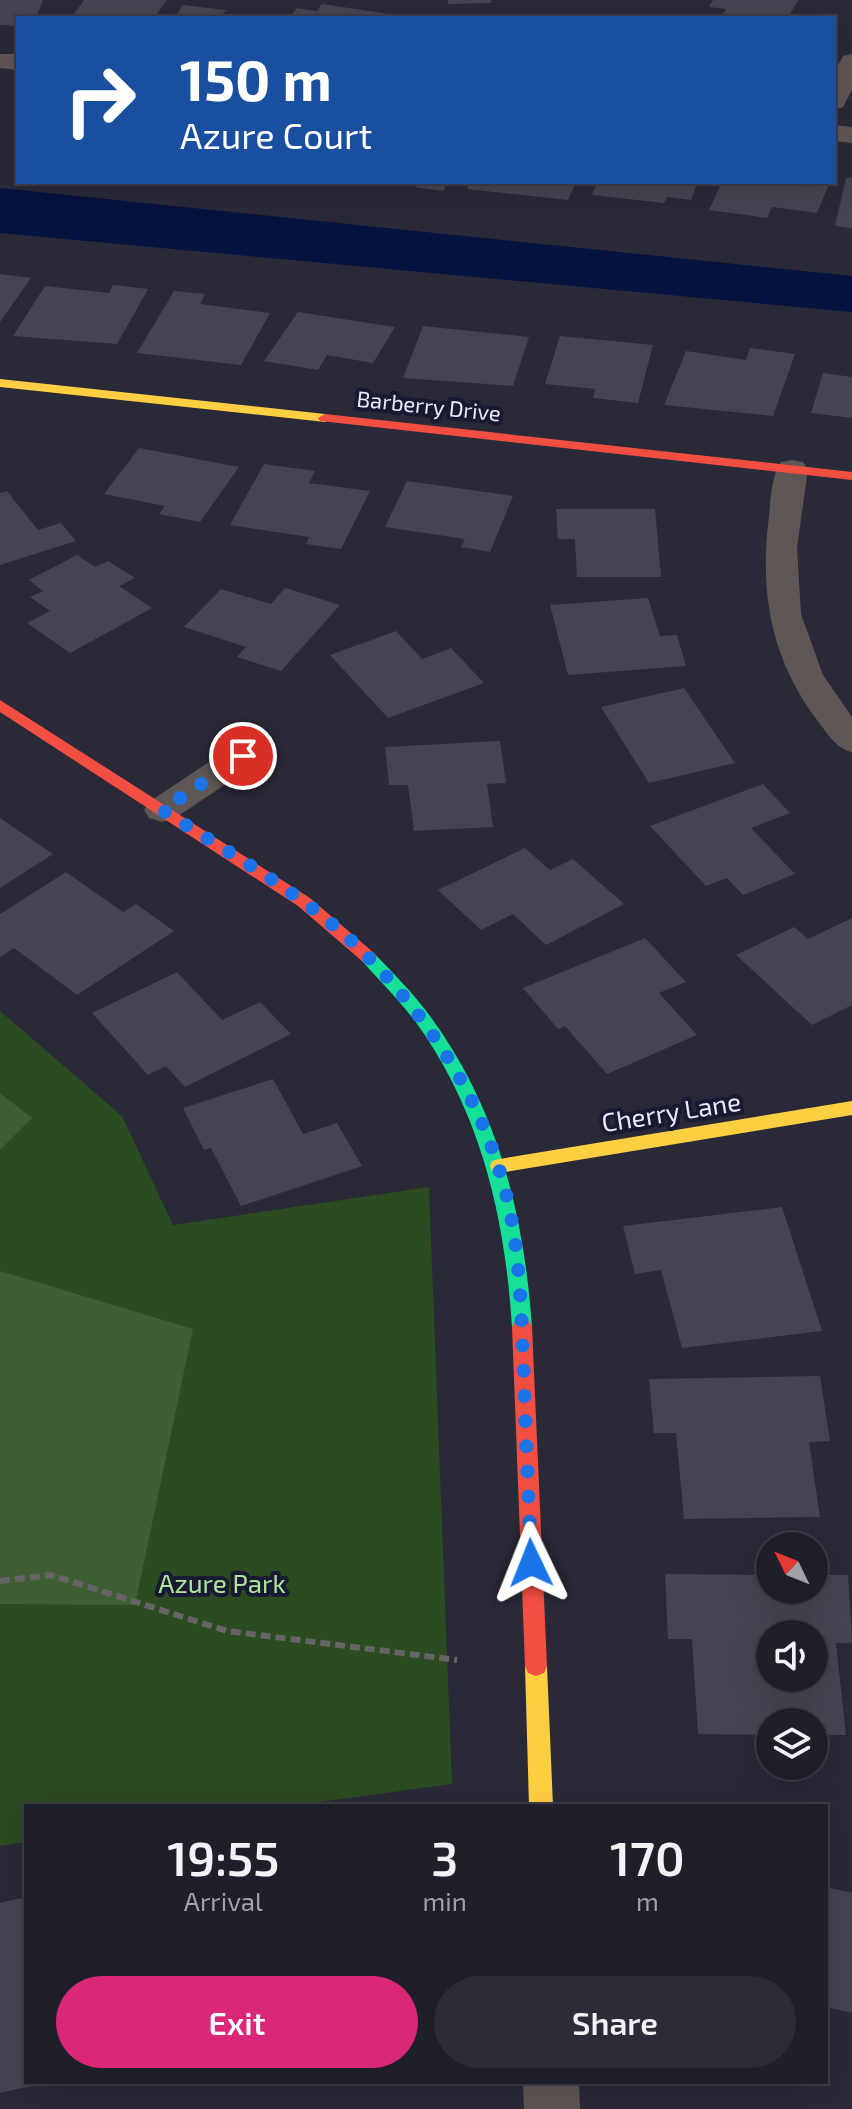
<!DOCTYPE html>
<html lang="en">
<head>
<meta charset="utf-8">
<style>
	body { margin:0; font-family:"Exo 2",sans-serif; background:#2c2c36; color:#f1f3f6; height:100vh; display:flex; flex-direction:column; font-size:30px; white-space:nowrap }
	* { box-sizing:border-box; margin:0 }
	p { font-size:26px; color:#a1a2a8 }
	.icon { flex:none; width:44px; height:44px; fill:none; stroke:currentColor; stroke-width:2; stroke-linecap:round; stroke-linejoin:round }
	.map { position:relative; flex:1; overflow:hidden }
	.details { position:absolute; left:24px; top:1804px; width:804px; height:280px; display:flex; flex-direction:column; background:#1f1f2a; border-radius:0px; box-shadow:0 8px 32px #0002,0 0 0 2px #3c3d47 }
	.details>* { flex:none }
	.top-card { position:absolute; left:16px; top:16px; width:820px; height:168px; border-radius:0px; box-shadow:0 8px 32px #0002,0 0 0 2px #3c3d47; background:#1a4fa0; color:#fff; overflow:hidden }
	.needle { width:52px; rotate:313deg }
	.fabs { position:absolute; left:756px; top:1532px; display:grid; gap:16px }
	.fabs a { display:grid; place-items:center; width:72px; height:72px; border-radius:50%; background:#1f1f2a; box-shadow:0 8px 32px #0002,0 0 0 2px #3c3d47; font-size:40px }
	.pin { position:absolute; display:grid; place-items:center; width:68px; height:68px; color:#fff; margin:-34px; border:4px solid #fff; border-radius:50%; box-shadow:0 2px 8px #0007 }
	.me { position:absolute; width:88px; margin:-44px; rotate:358deg; stroke-linejoin:round; filter:drop-shadow(0 0 6px #0008) }
	.turn { display:flex; align-items:center; gap:28px; height:168px; padding:0 32px; font-size:36px }
	.turn .icon { width:104px; height:104px; stroke-width:2.5 }
	.turn b { display:block; font-size:56px; line-height:68px }
	.eta { display:flex; justify-content:space-evenly; align-items:center; height:136px; text-align:center }
	.eta b { font-size:48px; font-weight:600; line-height:56px }
	.action { display:flex; gap:16px; margin-top:auto; padding:16px 32px }
	.action a { flex:1; height:92px; border-radius:48px; background:#db2777; color:#fff; font-size:32px; font-weight:600; line-height:92px; text-align:center }
	.action a+a { background:#2c2c36; color:#f1f3f6 }
	.map>svg:first-child { display:block }
</style>
</head>
<body>
<div class="map">
<svg width="852" height="2109" viewBox="0 0 852 2109">
	<rect width="100%" height="100%" fill="#292938"/>
	<path fill="#2b4b21" d="M0,1011L122,1116L173,1225L429,1187L452,1784L291,1806H26V1842L0,1846Z"/>
	<path fill="#3e5f34" d="M0,1093L32,1118L0,1150Z
		M0,1271L193,1329L135,1605L0,1604Z"/>
	<path fill="#07133f" d="M0,188L852,276V312L0,233Z"/>
	<path fill="#454551" fill-rule="evenodd" d="M0,0H43L36,18H18V26L0,25Z
		M84,0H167L154,18H71Z
		M448,0H491V3L448,4Z
		M713,0H798L788,18H720L726,9L709,7Z
		M322,4L389,14L386,18H289L297,8L317,11Z
		M183,5L226,10L222,15L235,18H174Z
		M846,178H852V228L835,226Z
		M418,182H448L443,191L415,187Z
		M470,182H576L568,200L467,189Z
		M597,182H698L691,200L667,197L664,203L592,195Z
		M722,182H830L817,213L772,207L767,218L709,210Z
		M0,274L31,278L0,322Z
		M113,285L148,289L117,344L13,336L45,286L109,293Z
		M174,291L205,294L200,304L270,313L241,365L137,353Z
		M298,312L395,327L373,363L327,355L318,370L264,361Z
		M423,326L529,337L513,386L403,378Z
		M560,336L653,345L638,403L593,398L595,389L545,384Z
		M750,348L795,354L773,416L664,405L686,351L746,360Z
		M823,373L852,377V418L811,413Z
		M139,448L239,467L200,522L159,514L165,506L104,494Z
		M264,464L315,471L309,483L370,491L341,549L306,544L309,537L230,525Z
		M407,481L513,496L490,552L461,547L465,539L385,527Z
		M7,491L38,530L61,523L76,541L0,565V493Z
		M556,509H655L661,577H577L575,539H558Z
		M77,555L95,567L108,561L135,578L119,586L152,608L70,653L27,623L50,611L30,597L43,591L29,580Z
		M285,588L340,605L281,671L237,657L246,647L184,627L221,589L271,604Z
		M648,598L660,636L677,635L686,666L568,675L550,605Z
		M396,631L422,659L451,648L484,683L388,718L330,655Z
		M684,688L735,763L649,783L601,707Z
		M500,741L506,783L487,784L493,827L414,831L408,785H389L385,747Z
		M763,784L790,813L751,828L795,874L743,895L727,878L706,886L650,826Z
		M0,818L53,854L0,888Z
		M525,848L550,870L573,859L624,904L546,945L513,914L481,930L438,890Z
		M66,872L123,912L136,904L174,931L77,995L14,948L0,957V914Z
		M852,918V1005L812,1025L736,955L794,927L808,939Z
		M645,938L686,982L659,993L697,1035L607,1074L565,1026L558,1029L523,988Z
		M177,972L222,1020L260,1002L291,1034L185,1087L166,1066L148,1075L92,1013Z
		M273,1079L303,1134L337,1123L362,1166L241,1206L211,1148L204,1150L183,1108Z
		M782,1207L822,1331L682,1348L661,1270L635,1274L623,1226Z
		M820,1376L830,1441L809,1442L820,1517L684,1519L676,1433H654L649,1379Z
		M665,1574L770,1575V1590H814V1575H848L852,1643H836L846,1735H814V1722H770V1735L698,1734L692,1639H668ZM770,1634H814V1678H770Z
		M826,1887L852,1893V2013L826,2007Z
		M26,1897V2082L45,2083L0,2093V1903Z"/>
	<g fill="none" stroke-linecap="round" stroke-linejoin="round">
		<path stroke="#676366" stroke-width="6" stroke-dasharray="10 5" stroke-linecap="butt" d="M0,1581L51,1575L227,1631L457,1660"/>
		<path fill="#5f5656" fill-rule="evenodd" d="M0,54H18V70L0,68Z
			M852,54V90L843,107L834,110V73L843,56Z
			M834,125L852,127V143L834,141Z
			M792,460L803,462L808,469L797,548L801,614L823,675L852,717V752C835,748 828,734 817,720C771,658 759,592 769,516C771,499 771,476 781,462Z
			M243,745L256,748L261,756L256,764L175,818L162,822L149,818L144,810L149,802L230,748Z
			M523,2082H579L580,2109H524Z"/>
		<path fill="#16e098" fill-rule="evenodd" d="M368,951L374,953C392,972 411,991 427,1012C497,1105 524,1213 532,1327L529,1333L522,1335L515,1333L512,1327C505,1217 481,1112 415,1021C399,1000 380,981 362,961L359,957Z"/>
		<path fill="#ffcf43" fill-rule="evenodd" d="M0,379L325,414L332,418L325,422L0,387Z
			M852,1101V1115L499,1173L492,1171L490,1166L492,1161L499,1159Z
			M536,1656L544,1659L547,1666L553,1806H529L525,1666L528,1659Z"/>
		<path fill="#f24e42" fill-rule="evenodd" d="M325,414L852,472V480L320,421L318,418Z
			M0,700L310,898L374,953L377,957L374,961H362L298,906L0,712Z
			M522,1319L529,1321L532,1327L547,1666L544,1673L536,1676L528,1673L525,1666L512,1327L515,1321Z"/>
	</g>
	<g fill="none" stroke-linecap="round" stroke-linejoin="round">
		<path stroke="#1a73e8" stroke-width="14" stroke-dasharray="0 25.2" d="M243,756L162,810C232,855 309,897 368,957C426,1016 473,1087 498,1166C521,1235 521,1310 524,1381C526,1442 529,1502 531,1563"/>
	</g>
	<g text-anchor="middle" dominant-baseline="central" stroke-width="8" stroke-linejoin="round" paint-order="stroke">
		<g font-size="22" fill="#e9eafc" stroke="#1a1933">
			<text transform="translate(429 405) rotate(6)">Barberry Drive</text>
		</g>
		<g font-size="26" fill="#e9eafc" stroke="#1a1933">
			<text transform="translate(671 1111) rotate(-9)">Cherry Lane</text>
		</g>
		<g font-size="26" fill="#ace697" stroke="#1a1933">
			<text x="222" y="1582">Azure Park</text>
		</g>
	</g>
</svg>
<div class="fabs">
<a><svg class="needle" viewBox="-14 -14 28 28"><path d="M0-13l5 13h-10z" fill="#e53935"/><path d="M0 13l5-13h-10z" fill="#a1a2a8"/></svg></a>
<a><svg class="icon" aria-label="sound" viewBox="0 0 24 24"><path d="M4 9h4l5-4v14l-5-4H4zM17 9q2 3 0 6"/></svg></a>
<a><svg class="icon" aria-label="layers" viewBox="0 0 24 24"><path d="M12 4l9 5-9 5-9-5zM3 14l9 5 9-5"/></svg></a>
</div>
<div class="pin" style="left:243px;top:756px;background:#d93025"><svg class="icon" aria-label="arrive" viewBox="0 0 24 24"><path d="M6 21V4h12l-3 4 3 4H6"/></svg></div>
<svg class="me" style="left:531px;top:1563px" viewBox="-20 -20 40 40"><path d="M0-17L14 15 0 8-14 15z" fill="#1a73e8" stroke="#fff" stroke-width="4"/></svg>
<div class="top-card">
<div class="turn"><svg class="icon" aria-label="right" viewBox="0 0 24 24"><path d="M7 20v-9h11M14 6l5 5-5 5"/></svg><div><b>150 m</b>Azure Court</div></div>
</div>
<section class="details">
<div class="eta">
<div><b>19:55</b><p>Arrival</p></div>
<div><b>3</b><p>min</p></div>
<div><b>170</b><p>m</p></div>
</div>
<div class="action"><a>Exit</a><a>Share</a></div>
</section>
</div>
</body>
</html>
